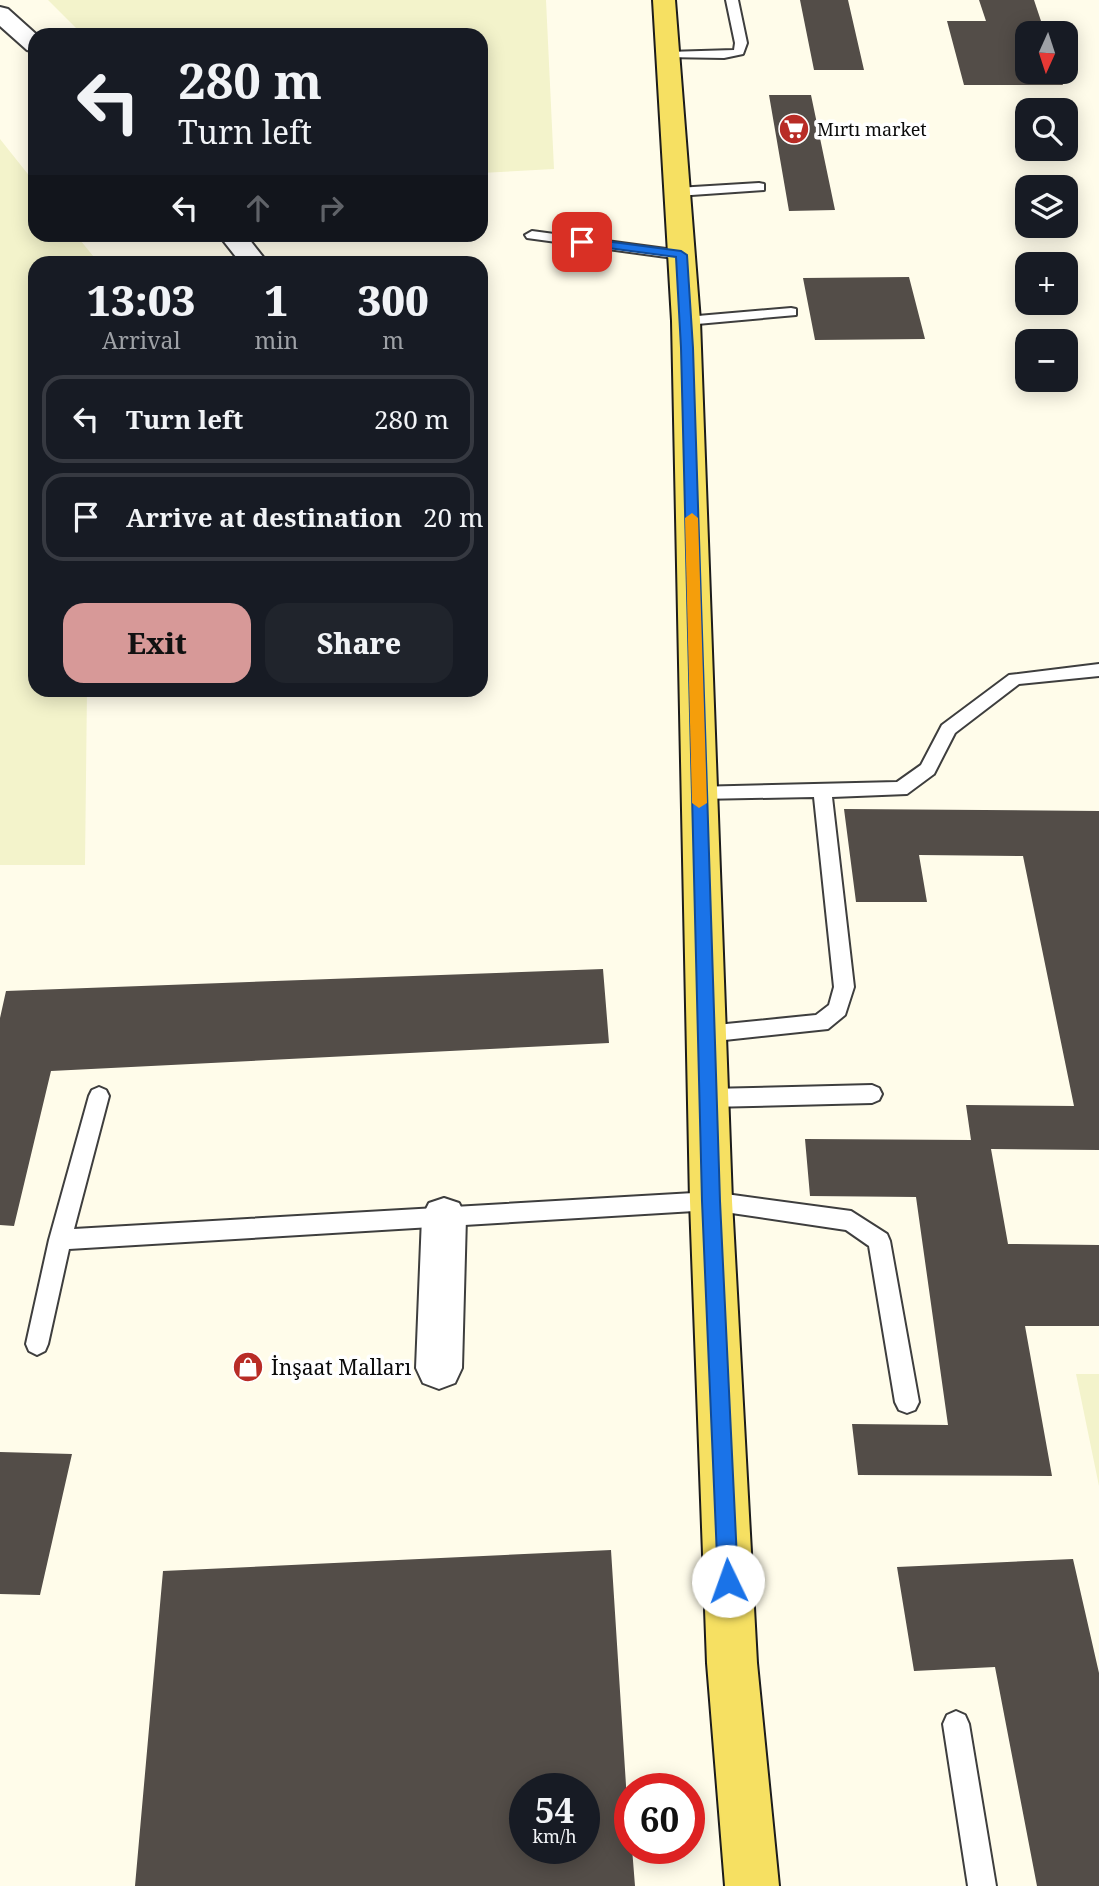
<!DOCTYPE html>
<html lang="en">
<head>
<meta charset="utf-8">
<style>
	body { margin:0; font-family:"Noto Serif",serif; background:#20242c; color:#f1f3f6; height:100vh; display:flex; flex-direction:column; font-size:26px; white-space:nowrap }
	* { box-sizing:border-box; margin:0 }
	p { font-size:23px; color:#9ea1a6 }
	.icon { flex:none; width:38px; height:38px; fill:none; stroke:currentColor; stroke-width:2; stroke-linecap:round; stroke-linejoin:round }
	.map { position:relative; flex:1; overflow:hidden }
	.drawer { position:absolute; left:28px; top:256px; width:460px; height:441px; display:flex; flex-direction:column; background:#171b24; border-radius:21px; box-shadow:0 4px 18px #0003 }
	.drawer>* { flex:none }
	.guide { position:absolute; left:28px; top:28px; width:460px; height:214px; border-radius:21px; box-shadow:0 4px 18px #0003; background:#171b24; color:#f1f3f6; overflow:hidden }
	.needle { width:46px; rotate:183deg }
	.fabs { position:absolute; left:1015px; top:21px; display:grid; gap:14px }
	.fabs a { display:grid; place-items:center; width:63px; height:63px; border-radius:14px; background:#171b24; box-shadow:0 4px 18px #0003; font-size:35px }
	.speed { position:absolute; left:509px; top:1773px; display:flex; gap:14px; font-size:35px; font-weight:700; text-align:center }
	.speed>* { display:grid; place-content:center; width:91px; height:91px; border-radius:50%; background:#171b24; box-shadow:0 4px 18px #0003; line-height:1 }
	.speed small { font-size:18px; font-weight:400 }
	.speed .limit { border:10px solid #d22; background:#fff; color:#111 }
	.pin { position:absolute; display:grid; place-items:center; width:60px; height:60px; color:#fff; margin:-30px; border-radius:14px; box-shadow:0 4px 10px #0006 }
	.me { position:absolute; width:77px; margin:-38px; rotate:357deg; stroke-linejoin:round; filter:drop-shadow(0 0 5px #0008) }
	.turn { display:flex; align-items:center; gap:24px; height:147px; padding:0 35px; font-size:32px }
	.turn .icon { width:91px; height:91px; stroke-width:2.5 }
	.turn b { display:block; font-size:49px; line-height:60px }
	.lanes { display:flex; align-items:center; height:66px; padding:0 35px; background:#0003; justify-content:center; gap:35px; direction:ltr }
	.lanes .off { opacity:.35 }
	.eta { display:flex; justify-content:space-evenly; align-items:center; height:119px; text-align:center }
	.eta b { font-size:42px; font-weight:800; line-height:49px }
	.action { display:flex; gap:14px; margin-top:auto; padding:14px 35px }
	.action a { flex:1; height:80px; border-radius:21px; background:#d79998; color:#111; font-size:28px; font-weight:800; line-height:80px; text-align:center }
	.action a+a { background:#20242c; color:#f1f3f6 }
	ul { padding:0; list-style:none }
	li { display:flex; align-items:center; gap:21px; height:88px; margin:0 14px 10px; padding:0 21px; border:4px solid #363941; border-radius:21px }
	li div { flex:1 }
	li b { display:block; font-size:26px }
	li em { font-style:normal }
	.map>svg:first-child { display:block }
</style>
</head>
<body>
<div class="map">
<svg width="1099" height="1886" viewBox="0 0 1099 1886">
	<rect width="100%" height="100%" fill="#fffcea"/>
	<path fill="#f3f3cb" d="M48,0H546L554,169L481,173V35H83Z
		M0,139L35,183V234L76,235L98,262H35V690H87L85,865H0Z
		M1076,1374H1099V1486Z"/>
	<path fill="#534d48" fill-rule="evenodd" d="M800,0H848L864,70H814Z
		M979,0H1034L1045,33H1027V72H1058L1063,85H964L947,21H986Z
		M769,95H811L835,210L789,211Z
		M909,277L925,339L815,340L803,278Z
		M844,809L1099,811V1150L991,1149L1008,1244L1099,1245V1326H1025L1052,1476L858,1475L852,1424L948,1425L916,1197L810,1196L805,1139L971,1140L966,1105L1074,1106L1023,856L919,855L927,902H856Z
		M603,969L609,1043L51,1071L14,1226L0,1225V1018L6,991Z
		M0,1452L72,1454L40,1595L0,1594Z
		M611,1550L630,1848H632L635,1886H135L163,1571ZM525,1788H584V1848H525Z
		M1073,1559L1099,1673V1886H1037L995,1667L914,1671L897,1567Z"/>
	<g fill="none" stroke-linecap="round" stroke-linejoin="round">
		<g stroke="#3e3e3e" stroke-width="4">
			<path id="service" d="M726,0H738L747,43L743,54L724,58L664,57V53L668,52L734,50L735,43Z
				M759,183L764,184V190L677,196L671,192L677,188Z
				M532,231L681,251L688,255L681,259L527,238L525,235Z
				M791,308L796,309V315L686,325L679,321L686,317Z
				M1099,664V676L1019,684L955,733L934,774L907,794L832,797L854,987L845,1015L828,1029L706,1042L699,1040L696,1034L699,1028L706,1026L816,1015L829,1005L834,987L814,797L699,799L693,797L690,792L693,787L897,782L921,765L942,725L1009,675Z
				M872,1085L879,1088L882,1094L879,1100L872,1103L708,1107L701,1104L698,1098L701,1092L708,1089Z
				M99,1087L106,1090L109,1096L74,1229L711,1192L851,1211L887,1234L890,1241L919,1402L915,1410L907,1413L899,1410L895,1402L869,1246L846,1230L711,1210L69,1249L48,1344L45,1351L37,1355L29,1351L26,1344L49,1240L89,1096L92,1090Z
				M956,1711L965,1715L969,1724L996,1886H968L943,1724L947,1715Z"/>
		</g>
		<g stroke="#3e3e3e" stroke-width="4">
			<path id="minor" d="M0,7L8,9L37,35H35V52L27,50L0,26Z
				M218,234H245L267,262H240Z
				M444,1198L459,1203L466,1217L462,1368L455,1383L439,1389L423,1383L416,1368L422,1217L429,1203Z"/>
		</g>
		<g stroke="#1c1c1c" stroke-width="4">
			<path id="primary" d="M653,0H675L700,321L732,1201L757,1663L779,1886H725L707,1663L690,1201L672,321Z"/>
		</g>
		<use href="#service" fill="#fff" fill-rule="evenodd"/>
		<use href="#minor" fill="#fff" fill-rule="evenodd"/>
		<use href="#primary" fill="#f6e062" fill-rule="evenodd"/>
	</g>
	<path fill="#1a73e8" stroke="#114b97" stroke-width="2" d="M582,238L681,251L687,255L693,348L720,1201L738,1581L735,1589L728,1592L721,1589L718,1581L702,1201L681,348L676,257L578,244L577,242Z"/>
	<path fill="#f59e0b" d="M692,513L698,518L707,803L699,808L692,803L685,518Z"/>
	<defs>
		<g id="supermarket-disc" transform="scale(1.575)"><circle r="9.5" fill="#b82c26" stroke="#fff"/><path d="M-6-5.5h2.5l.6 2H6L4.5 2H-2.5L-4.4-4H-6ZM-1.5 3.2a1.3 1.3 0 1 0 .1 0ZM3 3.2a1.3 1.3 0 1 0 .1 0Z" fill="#fff"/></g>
		<g id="shop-disc" transform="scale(1.575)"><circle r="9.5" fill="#b82c26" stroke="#fff"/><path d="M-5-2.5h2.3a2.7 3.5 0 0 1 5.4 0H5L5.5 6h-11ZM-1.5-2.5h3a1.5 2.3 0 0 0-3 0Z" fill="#fff"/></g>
	</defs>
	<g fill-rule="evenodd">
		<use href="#supermarket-disc" x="794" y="129"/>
		<use href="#shop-disc" x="248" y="1367"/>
	</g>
	<g text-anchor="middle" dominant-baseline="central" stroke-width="7" stroke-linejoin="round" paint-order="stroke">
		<g font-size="18" fill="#0b0b0b" stroke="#fff" text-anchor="start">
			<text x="817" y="129">Mırtı market</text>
		</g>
		<g font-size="21" fill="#0b0b0b" stroke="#fff" text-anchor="start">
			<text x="271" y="1367">İnşaat Malları</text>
		</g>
	</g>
</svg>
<div class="fabs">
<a><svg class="needle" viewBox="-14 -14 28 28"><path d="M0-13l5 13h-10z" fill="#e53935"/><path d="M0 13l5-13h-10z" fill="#9ea1a6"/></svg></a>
<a><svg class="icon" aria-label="search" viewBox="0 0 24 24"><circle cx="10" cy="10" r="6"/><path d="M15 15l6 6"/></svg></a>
<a><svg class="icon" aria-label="layers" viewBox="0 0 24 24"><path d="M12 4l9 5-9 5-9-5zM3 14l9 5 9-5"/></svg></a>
<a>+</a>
<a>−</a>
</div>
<div class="speed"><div>54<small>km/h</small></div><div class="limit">60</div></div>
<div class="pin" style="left:582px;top:242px;background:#d93025"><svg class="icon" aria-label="arrive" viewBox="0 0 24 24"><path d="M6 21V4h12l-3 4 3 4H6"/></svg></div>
<svg class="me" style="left:728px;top:1581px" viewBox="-20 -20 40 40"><circle r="19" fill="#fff"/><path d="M0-13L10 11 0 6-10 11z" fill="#1a73e8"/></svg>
<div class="guide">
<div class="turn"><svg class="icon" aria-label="left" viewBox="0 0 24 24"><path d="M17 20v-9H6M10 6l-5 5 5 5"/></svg><div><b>280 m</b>Turn left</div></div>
<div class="lanes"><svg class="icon" aria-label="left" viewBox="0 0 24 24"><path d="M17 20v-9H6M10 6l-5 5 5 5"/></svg><svg class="icon off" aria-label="ahead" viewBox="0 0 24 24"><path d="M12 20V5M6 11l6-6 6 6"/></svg><svg class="icon off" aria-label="right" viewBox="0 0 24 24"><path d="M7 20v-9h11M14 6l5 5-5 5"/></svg></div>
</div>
<section class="drawer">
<div class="eta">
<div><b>13:03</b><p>Arrival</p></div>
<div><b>1</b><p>min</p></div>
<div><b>300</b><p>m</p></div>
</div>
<ul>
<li><svg class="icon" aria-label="left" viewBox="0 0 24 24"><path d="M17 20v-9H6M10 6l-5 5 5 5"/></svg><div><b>Turn left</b></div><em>280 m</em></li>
<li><svg class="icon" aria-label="arrive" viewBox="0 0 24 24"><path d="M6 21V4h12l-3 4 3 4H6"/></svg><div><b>Arrive at destination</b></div><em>20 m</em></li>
</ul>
<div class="action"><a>Exit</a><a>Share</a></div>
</section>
</div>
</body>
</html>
